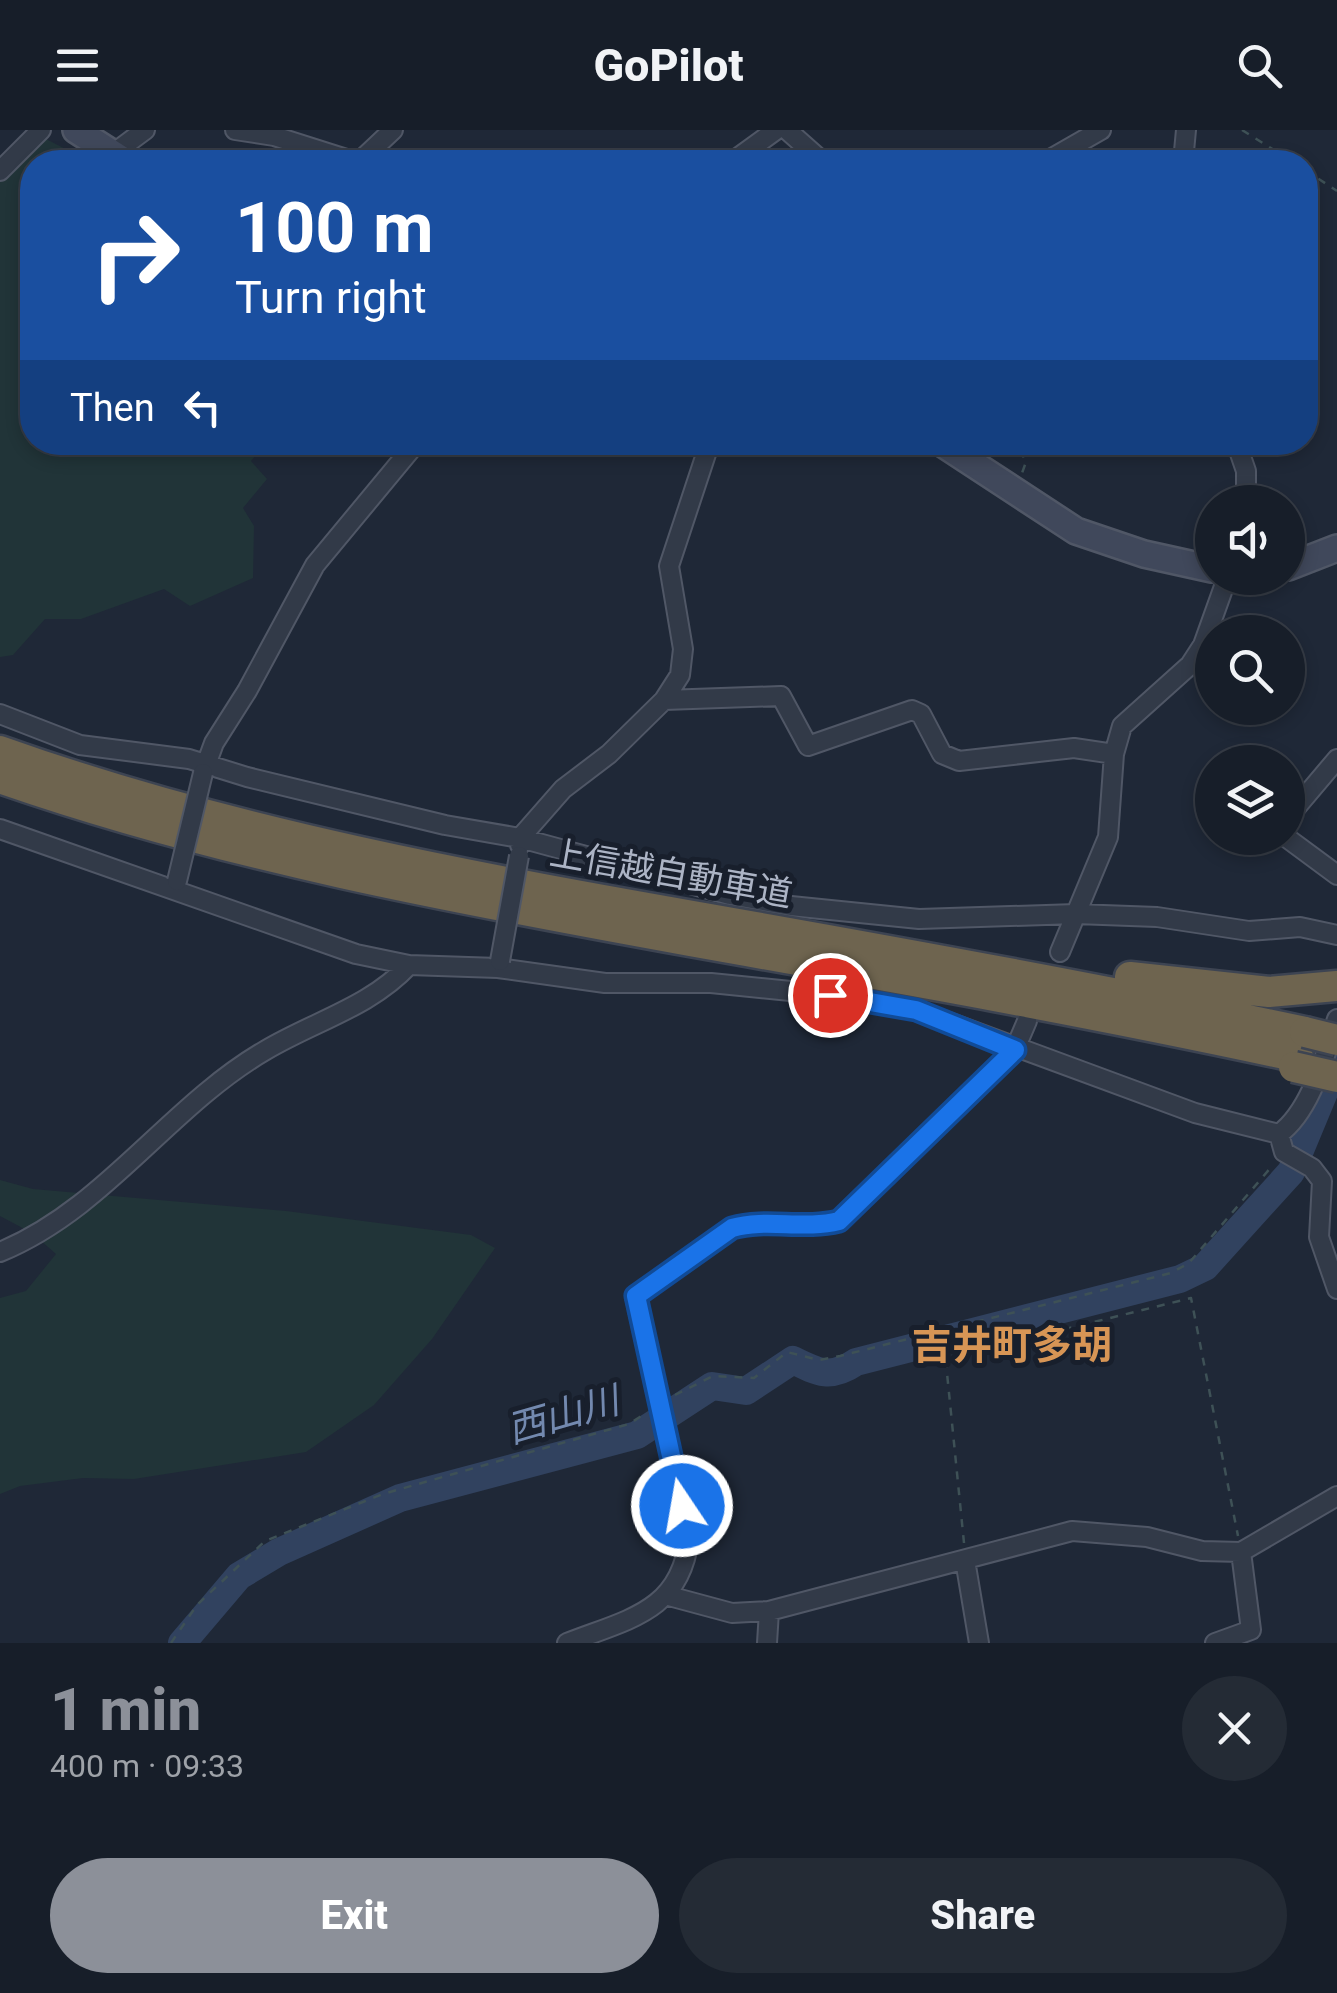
<!DOCTYPE html>
<html lang="en">
<head>
<meta charset="utf-8">
<style>
	body { margin:0; font-family:Roboto,"Noto Sans JP",sans-serif; background:#242b35; color:#f1f3f6; height:100vh; display:flex; flex-direction:column; font-size:38px; white-space:nowrap }
	* { box-sizing:border-box; margin:0 }
	p { font-size:32px; color:#9ea2a8 }
	.icon { flex:none; width:55px; height:55px; fill:none; stroke:currentColor; stroke-width:2; stroke-linecap:round; stroke-linejoin:round }
	.map { position:relative; height:1513px; overflow:hidden }
	.drawer { display:flex; flex-direction:column; background:#171e29; flex:1 }
	.drawer>* { flex:none }
	.guide { position:absolute; left:20px; top:20px; width:1298px; height:305px; border-radius:40px; box-shadow:0 5px 15px #0003,0 0 0 2px #363c46; background:#1a4fa0; color:#fff; overflow:hidden }
	.tools { position:absolute; left:1195px; top:355px; display:grid; gap:20px }
	.tools a { display:grid; place-items:center; width:110px; height:110px; border-radius:50%; background:#171e29; box-shadow:0 5px 15px #0003,0 0 0 2px #363c46; font-size:50px }
	.pin { position:absolute; display:grid; place-items:center; width:85px; height:85px; color:#fff; margin:-42px; border:5px solid #fff; border-radius:50%; box-shadow:0 2px 10px #0007 }
	.me { position:absolute; width:110px; margin:-55px; rotate:348deg; stroke-linejoin:round; filter:drop-shadow(0 0 8px #0008) }
	.turn { display:flex; align-items:center; gap:35px; height:210px; padding:0 50px; font-size:45px }
	.turn .icon { width:130px; height:130px; stroke-width:2.5 }
	.turn b { display:block; font-size:70px; line-height:85px }
	.then { display:flex; align-items:center; height:95px; padding:0 50px; background:#0003; gap:20px; font-size:38px }
	.round { display:grid; place-items:center; flex:none; width:105px; height:105px; border-radius:52px; background:#242b35 }
	.summary { display:flex; align-items:center; justify-content:space-between; height:170px; padding:0 50px }
	h1 { font-size:60px; font-weight:800; line-height:75px; color:#8c9099 }
	.cta { display:flex; gap:20px; margin-top:auto; padding:20px 50px }
	.cta a { flex:1; height:115px; border-radius:60px; background:#8c9099; color:#fff; font-size:40px; font-weight:800; line-height:115px; text-align:center }
	.cta a+a { background:#242b35; color:#f1f3f6 }
	header { display:flex; justify-content:space-between; align-items:center; height:130px; padding:0 50px; background:#171e29; font-size:45px; font-weight:800 }
	.map>svg:first-child { display:block }
</style>
</head>
<body>
<header><svg class="icon" aria-label="menu" viewBox="0 0 24 24"><path d="M4 6h16M4 12h16M4 18h16"/></svg>GoPilot<svg class="icon" aria-label="search" viewBox="0 0 24 24"><circle cx="10" cy="10" r="6"/><path d="M15 15l6 6"/></svg></header>
<div class="map">
<svg width="1337" height="1513" viewBox="0 0 1337 1513">
	<rect width="100%" height="100%" fill="#1f2837"/>
	<path fill="#213438" d="M42,7L91,32H32V312L266,313L251,331L267,349L243,378L254,396L253,448L190,476L164,459L81,489H45L13,525L0,527V48Z
		M0,1050L33,1059L286,1081L471,1105L495,1118L432,1209L374,1275L306,1322L134,1349L83,1348L20,1356L0,1364V1168L26,1161L56,1124L32,1103L0,1086Z"/>
	<g fill="none" stroke-linecap="round" stroke-linejoin="round">
		<path stroke="#31425f" stroke-width="28" d="M182,1513L239,1446L279,1422L400,1368L637,1305L712,1256L746,1261L793,1230C819,1243 831,1249 856,1232L1180,1149L1205,1137L1291,1042L1337,931"/>
		<g stroke="#505766" stroke-width="22">
			<path id="street" d="M235,0L274,6L356,32
				M787,0L823,32
				M114,23L145,0
				M359,32L393,0
				M732,32L776,0
				M1045,32L1101,0
				M1183,32L1186,0
				M0,41L41,0
				M1236,312L1246,341V372
				M664,570L781,566L808,616L912,580L921,584L942,624L959,631L1074,618L1114,624
				M0,584L80,615L189,629L247,647L445,695L520,708L730,765L791,776L919,789L1076,784L1157,787L1249,801L1300,797L1337,805
				M203,643L214,613L247,561L315,435L417,312
				M1288,687L1337,629
				M0,699L356,824L409,835L498,838L605,853H711L869,869L916,880L1195,983L1279,1004L1284,1022L1312,1038L1322,1051L1319,1107L1337,1159
				M1287,708L1337,745
				M520,715V708L563,659L609,624L664,570L680,545L683,519L669,436L710,312
				M1060,822L1108,707L1114,624L1122,596L1190,535L1203,515L1227,448
				M1279,1004C1311,981 1325,925 1337,889
				M0,1122C105,1079 169,976 266,920C315,891 370,877 409,835
				M965,1430L979,1513
				M669,1466L732,1483L769,1481L1072,1401L1147,1407L1202,1421L1241,1422L1337,1366
				M567,1513C628,1489 680,1482 689,1409L635,1166L732,1098C767,1088 803,1101 839,1091L1015,919L1027,891
				M767,1513L769,1481
				M1215,1513L1251,1500L1241,1422"/>
		</g>
		<g stroke="#505766" stroke-width="30">
			<path id="secondary" d="M76,0L126,32
				M940,312L1076,401L1144,424L1212,439
				M1288,437L1337,418"/>
		</g>
		<g stroke="#3d4452" stroke-width="35">
			<path id="highway" d="M0,621C235,705 482,749 727,792C920,826 1113,861 1305,902
				M0,648C224,726 458,769 690,811C893,847 1096,883 1298,927
				M1130,847L1269,862L1337,856"/>
		</g>
		<path stroke="#3e5156" stroke-width="2.5" stroke-dasharray="8 8" stroke-linecap="butt" d="M1242,0L1293,32
			M1305,40L1337,61
			M986,316L1023,326L1026,332L1022,343
			M675,1265L713,1246L754,1248L787,1222L819,1230L840,1226L1171,1143L1189,1133L1273,1035
			M964,1413L946,1233L956,1226L1191,1168L1238,1406
			M171,1513L197,1475L265,1411L383,1364L629,1294L643,1285"/>
		<use href="#street" stroke="#323a48" stroke-width="18"/>
		<use href="#secondary" stroke="#40485b" stroke-width="25"/>
		<use href="#highway" stroke="#6e644f" stroke-width="30"/>
		<g stroke="#505766" stroke-width="22" stroke-linecap="butt">
			<path id="street-bridge" d="M177,751L203,643
				M500,831L519,726"/>
		</g>
		<g stroke="#3d4452" stroke-width="35" stroke-linecap="butt">
			<path id="highway-bridge" d="M1305,902L1337,910
				M1294,937L1337,947"/>
		</g>
		<use href="#street-bridge" stroke="#323a48" stroke-width="18"/>
		<use href="#highway-bridge" stroke="#6e644f" stroke-width="30"/>
	</g>
	<g fill="none" stroke-linecap="round" stroke-linejoin="round">
		<g stroke="#114b97" stroke-width="25">
			<path id="route" d="M682,1376L636,1166L732,1098C767,1088 803,1100 839,1091L1015,920L916,880L830,865"/>
		</g>
		<use href="#route" stroke="#1a73e8" stroke-width="18"/>
	</g>
	<g text-anchor="middle" dominant-baseline="central" stroke-width="10" stroke-linejoin="round" paint-order="stroke">
		<g font-size="35" fill="#acb4c5" stroke="#181f2c">
			<text transform="translate(671 744) rotate(10)">上信越自動車道</text>
		</g>
		<g font-size="38" font-style="italic" fill="#7389af" stroke="#181f2c">
			<text transform="translate(563 1285) rotate(-16)">西山川</text>
		</g>
		<g font-size="40" font-weight="bold" fill="#d79555" stroke="#181f2c">
			<text x="1012" y="1215">吉井町多胡</text>
		</g>
	</g>
</svg>
<div class="tools">
<a><svg class="icon" aria-label="sound" viewBox="0 0 24 24"><path d="M4 9h4l5-4v14l-5-4H4zM17 9q2 3 0 6"/></svg></a>
<a><svg class="icon" aria-label="search" viewBox="0 0 24 24"><circle cx="10" cy="10" r="6"/><path d="M15 15l6 6"/></svg></a>
<a><svg class="icon" aria-label="layers" viewBox="0 0 24 24"><path d="M12 4l9 5-9 5-9-5zM3 14l9 5 9-5"/></svg></a>
</div>
<div class="pin" style="left:830px;top:865px;background:#d93025"><svg class="icon" aria-label="arrive" viewBox="0 0 24 24"><path d="M6 21V4h12l-3 4 3 4H6"/></svg></div>
<svg class="me" style="left:682px;top:1376px" viewBox="-20 -20 40 40"><circle r="17" fill="#1a73e8" stroke="#fff" stroke-width="3"/><path d="M0-11L8 9 0 5-8 9z" fill="#fff"/></svg>
<div class="guide">
<div class="turn"><svg class="icon" aria-label="right" viewBox="0 0 24 24"><path d="M7 20v-9h11M14 6l5 5-5 5"/></svg><div><b>100 m</b>Turn right</div></div>
<div class="then">Then<svg class="icon" aria-label="left" viewBox="0 0 24 24"><path d="M17 20v-9H6M10 6l-5 5 5 5"/></svg></div>
</div>
</div>
<section class="drawer">
<div class="summary"><div><h1>1 min</h1><p>400 m · 09:33</p></div><a class="round"><svg class="icon" aria-label="close" viewBox="0 0 24 24"><path d="M6 6l12 12M18 6L6 18"/></svg></a></div>
<div class="cta"><a>Exit</a><a>Share</a></div>
</section>
</body>
</html>
